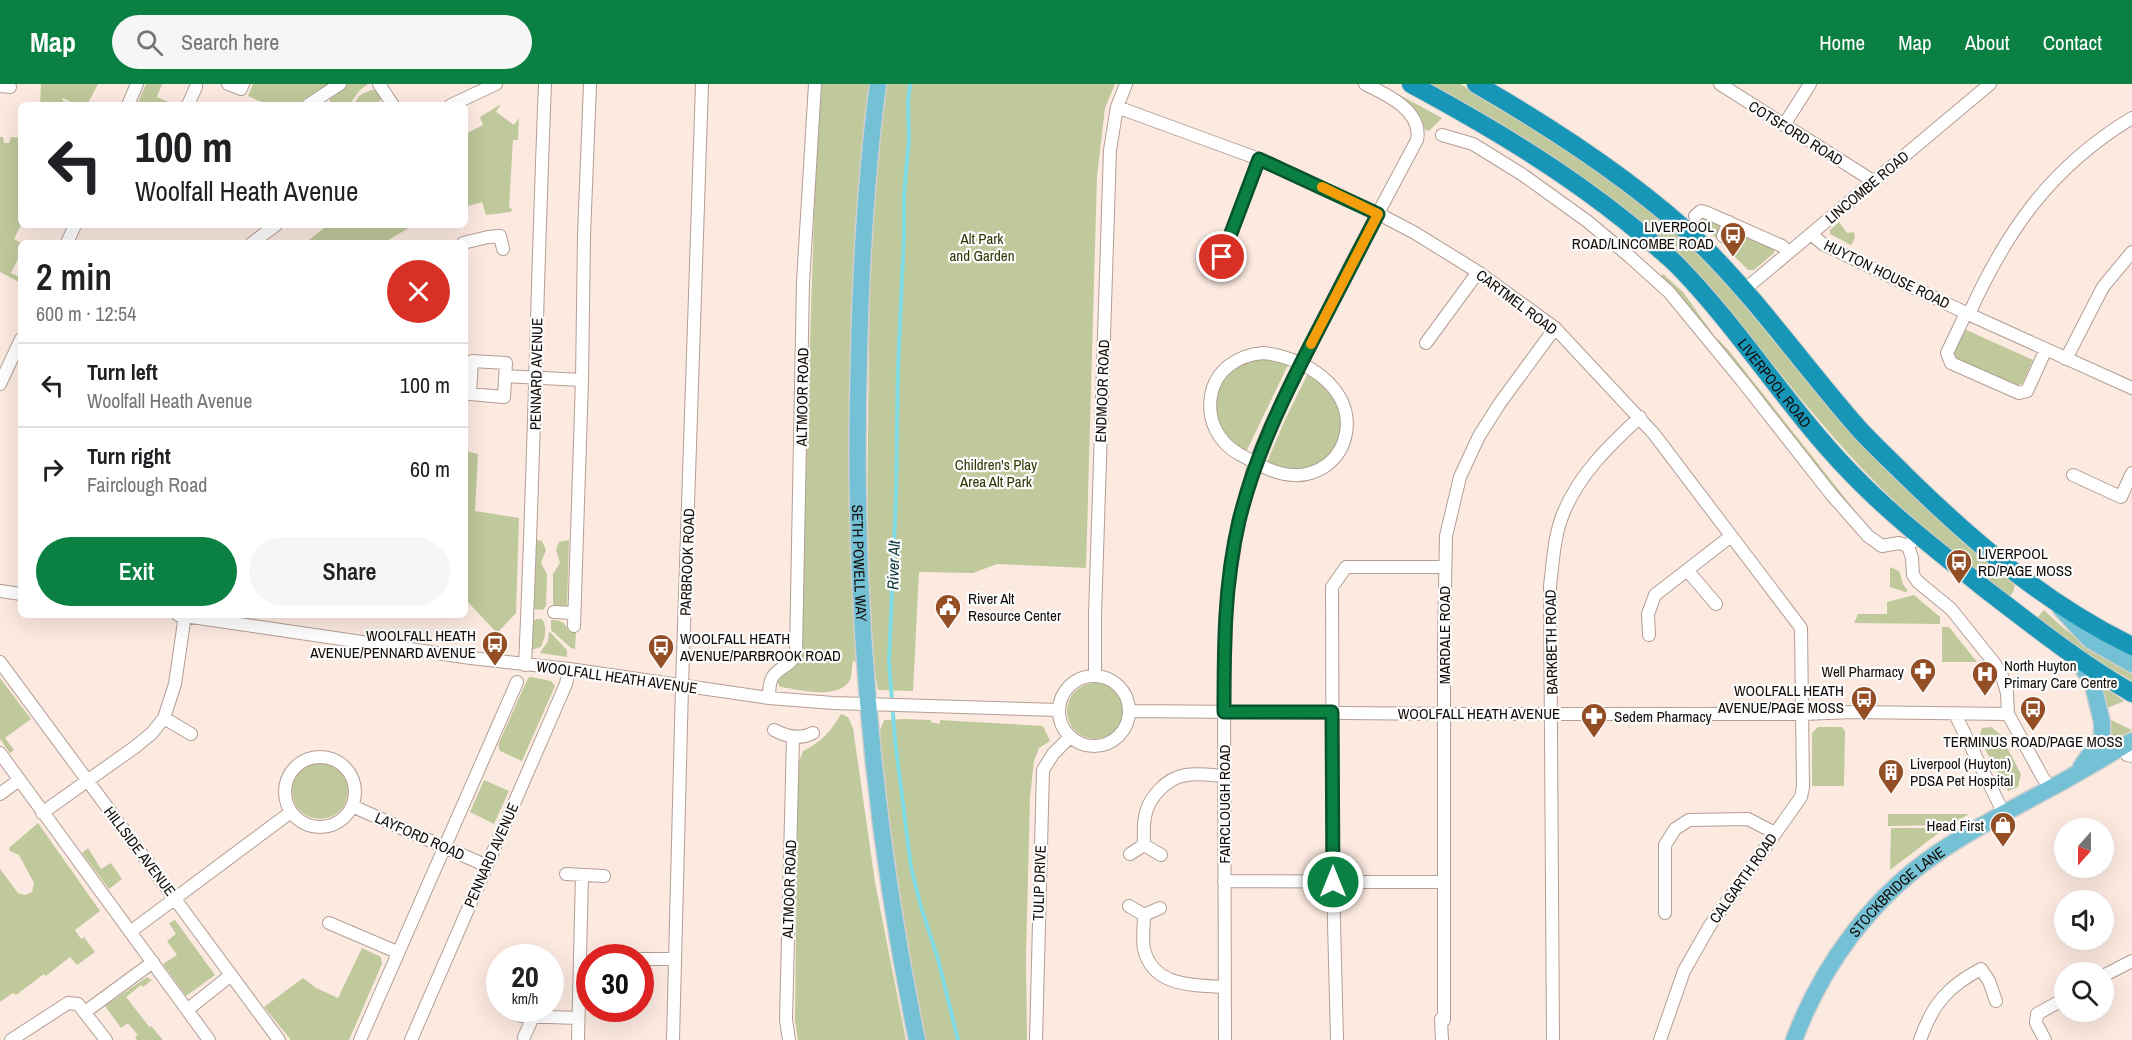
<!DOCTYPE html>
<html lang="en">
<head>
<meta charset="utf-8">
<style>
	body { margin:0; font-family:"Archivo Narrow",sans-serif; background:#f6f6f6; color:#202124; height:100vh; display:flex; flex-direction:column; font-size:22px; white-space:nowrap }
	* { box-sizing:border-box; margin:0 }
	p { font-size:20px; color:#757577 }
	.icon { flex:none; width:33px; height:33px; fill:none; stroke:currentColor; stroke-width:2; stroke-linecap:round; stroke-linejoin:round }
	.map { position:relative; flex:1; overflow:hidden }
	.side { position:absolute; left:18px; top:156px; width:450px; height:378px; display:flex; flex-direction:column; background:#fff; border-radius:9px; box-shadow:0 6px 24px #0002 }
	.side>* { flex:none }
	.banner { position:absolute; left:18px; top:18px; width:450px; height:126px; border-radius:9px; box-shadow:0 6px 24px #0002; background:#fff; color:#202124; overflow:hidden }
	.needle { width:39px; rotate:201deg }
	.tools { position:absolute; left:2054px; top:734px; display:grid; gap:12px }
	.tools a { display:grid; place-items:center; width:60px; height:60px; border-radius:50%; background:#fff; box-shadow:0 6px 24px #0002; font-size:30px }
	.speed { position:absolute; left:486px; top:860px; display:flex; gap:12px; font-size:30px; font-weight:700; text-align:center }
	.speed>* { display:grid; place-content:center; width:78px; height:78px; border-radius:50%; background:#fff; box-shadow:0 6px 24px #0002; line-height:1 }
	.speed small { font-size:15px; font-weight:400 }
	.speed .limit { border:9px solid #d22; background:#fff; color:#111 }
	.pin { position:absolute; display:grid; place-items:center; width:51px; height:51px; color:#fff; margin:-26px; border:3px solid #fff; border-radius:50%; box-shadow:0 2px 6px #0007 }
	.me { position:absolute; width:66px; margin:-33px; rotate:0deg; stroke-linejoin:round; filter:drop-shadow(0 0 4px #0008) }
	.turn { display:flex; align-items:center; gap:21px; height:126px; padding:0 18px; font-size:27px }
	.turn .icon { width:78px; height:78px; stroke-width:2.5 }
	.turn b { display:block; font-size:42px; line-height:51px }
	.round { display:grid; place-items:center; flex:none; width:63px; height:63px; border-radius:32px; background:#f6f6f6 }
	.summary { display:flex; align-items:center; justify-content:space-between; height:102px; padding:0 18px }
	h1 { font-size:36px; font-weight:600; line-height:45px }
	.primary-button { display:flex; gap:12px; margin-top:auto; padding:12px 18px }
	.primary-button a { flex:1; height:69px; border-radius:36px; background:#0b8043; color:#fff; font-size:24px; font-weight:600; line-height:69px; text-align:center }
	.primary-button a+a { background:#f6f6f6; color:#202124 }
	ul { padding:0; list-style:none }
	li { display:flex; align-items:center; gap:18px; height:84px; padding:0 18px; border-top:2px solid #e0e0e0 }
	li div { flex:1 }
	li b { display:block; font-size:22px }
	li em { font-style:normal }
	header { display:flex; align-items:center; gap:36px; box-sizing:border-box; height:84px; padding:0 30px; background:#0b8043; color:#fff }
	header strong { font-size:28px }
	nav { display:flex; gap:33px; margin-inline-start:auto; font-size:21px }
	.search { width:420px; height:54px; background:#f6f6f6; display:flex; align-items:center; gap:15px; box-sizing:border-box; padding:0 21px; border-radius:33px; color:#757577; font-size:22px }
	.map>svg:first-child { display:block }
</style>
</head>
<body>
<header>
<strong>Map</strong>
<div class="search"><svg class="icon" aria-label="search" viewBox="0 0 24 24"><circle cx="10" cy="10" r="6"/><path d="M15 15l6 6"/></svg>Search here</div>
<nav><a>Home</a><a>Map</a><a>About</a><a>Contact</a></nav>
</header>
<div class="map">
<svg width="2132" height="956" viewBox="0 0 2132 956">
	<rect width="100%" height="100%" fill="#fceae1"/>
	<path fill="#bfc99b" d="M41,0H98L87,21H77L63,14L62,16L72,21H40Z
		M146,0H162L157,13L171,19L170,21H137Z
		M253,0H328L299,19L288,18C275,26 260,17 248,12Z
		M348,0H368L360,6L349,21H332L330,19V12Z
		M818,0H878L865,120L864,580L853,577C852,582 852,592 850,596C838,617 798,605 780,603L777,597L798,579L801,555Z
		M886,0H1115L1105,24L1097,92L1086,484L997,480L973,489L919,488L913,607L878,606L866,536L870,168L873,92Z
		M1423,0H1460L1496,20L1602,89L1669,142L1707,176L1813,304L1869,368L1939,436L2015,500L2013,508L2009,514C1956,472 1902,428 1856,378C1799,316 1750,249 1694,187Z
		M371,6H378L383,15L378,18L380,21H353L360,11Z
		M1396,9L1442,34L1429,47L1425,46L1424,42L1395,11Z
		M501,20L496,28L514,41L519,34L518,56H513L509,124L512,125L511,128L486,131L482,118L465,123V50L483,41L480,33Z
		M0,53H3L4,59H9L11,53L21,54V141L14,155L21,159V169L11,189L21,194V199L0,188Z
		M1703,132L1720,139L1730,148L1737,146L1774,164V169L1754,186H1748L1697,135Z
		M1839,138L1847,149L1854,148L1855,154L1851,161L1830,150V146Z
		M328,141H414L383,159H305Z
		M1663,190L1683,208L1715,253L1713,255L1660,194Z
		M1964,245L2033,276L2022,300L2016,302L1956,276L1953,268Z
		M1718,255L1730,268L1875,452L1861,439L1715,257Z
		M1262,275L1273,276L1288,281L1246,368C1199,344 1208,281 1262,275Z
		M1307,291C1314,293 1321,299 1326,304C1340,319 1347,342 1338,361C1330,379 1303,389 1285,385C1279,384 1273,380 1267,378L1285,336Z
		M465,367L478,370L475,427L519,434L516,529L497,549L465,515Z
		M533,455L542,457L546,466L541,479L547,490L546,522L543,526L533,525Z
		M569,456L567,523L555,527L553,522V490L560,479L556,466L559,458Z
		M1890,483L1899,487L1903,500L1908,507L1905,508L1890,503Z
		M1914,511L1940,533V540L1854,539L1858,530H1887V518Z
		M2044,526C2070,552 2100,572 2132,589V597L2091,573L2037,534Z
		M536,535H542C548,544 545,554 541,563L531,566L532,539Z
		M551,536C560,536 566,538 568,547H576L575,565L571,564L551,546Z
		M1942,543H1949L1977,578H1942Z
		M549,547L567,566V573L540,569L548,557Z
		M531,593L551,597L555,602L522,677L500,667L498,661L528,594Z
		M0,594L31,635L5,654L14,666L10,669L0,655Z
		M1067 627a28 28 0 1 1 56 0a28 28 0 1 1-56 0Z
		M2103,602L2124,617L2105,625L2099,603Z
		M841,630L848,633L853,644L875,798L906,956H798L795,937L798,680L803,667C822,658 831,647 841,630Z
		M2107,634L2132,646L2105,661Z
		M906,635L931,636V638L940,640V636L1043,642L1050,657L1039,664L1034,677L1030,713L1026,873L1027,956H922L912,910L877,654L884,636Z
		M1818,643H1842L1845,647L1844,702H1812V649Z
		M1991,643L2000,650L2021,690L2018,703L2008,707L1979,654L1982,644Z
		M292 707a28 28 0 1 1 56 0a28 28 0 1 1-56 0Z
		M484,696L509,707L494,740L470,728Z
		M1888,730H1969L1950,741L1888,742Z
		M38,739L100,827L75,846L81,855L84,853L95,868L77,881L70,873L46,892L44,890L16,911L13,909L0,918V785L18,809L25,811L32,808L34,799L19,771L10,767L9,764Z
		M1891,744H1945L1890,786Z
		M88,764L101,785L111,779L122,795L109,805L82,769Z
		M175,836L215,891L186,912L163,880L177,871L167,857L176,850L169,839Z
		M362,864L381,873L382,880L349,956H291L264,923L303,894L316,904L338,914Z
		M147,893L152,896L143,903L141,901L126,913L147,940L149,943L151,942L163,956H137L135,953L138,951L128,939L121,944L105,922Z"/>
	<g fill="none" stroke-linecap="round" stroke-linejoin="round">
		<path stroke="#82dce4" stroke-width="4" d="M910,0L908,18L909,55L904,111V152L898,284L896,412L889,578L895,656L911,783L921,823L938,875L958,956"/>
		<g stroke="#b39e93" stroke-width="14">
			<path id="minor" d="M228,0L241,5L243,0
				M379,0L393,21
				M1720,0L1873,97
				M0,2L10,3
				M128,21L137,0
				M188,21L196,3
				M308,21L340,0
				M451,21L496,0
				M1117,23L1259,75L1379,130L1415,149L1478,188L1555,244L1654,350L1801,544L1803,703L1801,713L1709,843L1684,887L1660,956
				M1784,41L1810,0
				M1442,51L1473,60L1523,91L1587,137L1629,172L1669,208L1743,298L1831,410L1868,452L1882,462L1899,459L1908,462L1918,452
				M1695,132L1701,127L1705,128L1782,162L1788,168
				M1811,150L1823,160L1966,229L2132,304
				M1723,152L1729,138
				M67,159L75,141
				M252,159L276,141
				M463,159L488,153L500,152L503,165
				M1222,173L1259,75
				M1744,206L1990,0
				M1966,229L1947,269L1951,279L2019,309L2027,307L2046,265
				M1969,230C2007,146 2051,83 2132,34
				M1426,259L1478,188
				M1263,269C1302,272 1354,303 1346,349C1344,361 1338,372 1328,380C1319,387 1306,392 1294,391C1275,391 1256,379 1239,370C1218,358 1207,336 1211,312C1215,286 1238,271 1263,269Z
				M2066,275L2103,203L2132,168
				M472,277L506,279L504,313L470,310Z
				M505,292L582,296
				M0,300L21,255
				M2073,391L2121,413L2132,389
				M1908,462L1912,474L1913,491L1918,498L1951,525L1995,580L2002,592L2007,609L2008,630L2043,694L2051,704
				M1687,486L1716,520
				M0,507L21,510
				M554,528L574,529
				M178,531L471,574L569,585L769,614L833,619L1059,626
				M574,542L582,296L584,152L590,0
				M1649,551L1648,530L1655,511L1731,452
				M0,578L279,956
				M525,581C534,387 537,194 545,0
				M1095,592V531L1110,66L1117,23L1126,0
				M1059 627a35 35 0 1 1 70 0a35 35 0 1 1-70 0Z
				M769,614C769,608 769,600 772,594C778,583 792,582 796,568L803,198L815,0
				M1129,627L1444,630H1803L1853,628L2008,630
				M1955,630L2003,728
				M164,634L191,650
				M774,646C787,653 800,656 813,649
				M0,669L209,956
				M2127,671L2132,672
				M285 708a35 35 0 1 1 70 0a35 35 0 1 1-70 0Z
				M0,710L19,696
				M352,722L487,782
				M42,729L135,663L152,649L164,634L175,600L185,531
				M1144,761C1144,752 1143,742 1145,733C1148,714 1166,694 1186,691C1198,689 1212,691 1224,692
				M1130,770L1144,761L1161,771
				M566,790L604,792
				M1224,797L1444,798
				M1129,822L1144,831L1160,824
				M1665,829V761L1675,745L1689,736L1748,735L1775,749
				M1144,831C1144,842 1142,855 1144,865C1153,903 1193,901 1224,903
				M329,839L397,868
				M130,848L291,728
				M640,875H675
				M2103,892L2132,877
				M187,926L231,891
				M85,928L153,878
				M521,932L578,934
				M524,953L533,933
				M11,956L68,919L78,920L106,956
				M360,956L517,598
				M411,956L566,600L569,585
				M578,956L582,791
				M673,956L682,602L702,0
				M789,956L786,936L793,653
				M1036,956L1043,686L1053,670L1070,653
				M1225,956L1224,597L1227,514L1238,439L1255,379L1270,343L1351,180L1417,56C1423,27 1386,10 1365,0
				M1337,956L1333,798L1332,503L1346,483H1445
				M1442,956L1441,935L1444,936V557L1446,452L1460,393L1479,352L1500,319L1555,244
				M1553,956L1550,502C1553,478 1554,452 1563,430C1579,390 1609,362 1640,333
				M1920,956C1932,921 1948,902 1981,885L1989,897L1996,917
				M2045,956L2036,939L2037,930L2064,915"/>
		</g>
		<g stroke="#d0cece" stroke-width="19">
			<g id="major">
				<path id="s1" d="M878,0C866,90 861,179 859,270C852,500 870,730 917,956"/>
				<path d="M2061,525L2090,556L2132,580"/>
				<path d="M2076,575L2092,597L2102,638V653L2081,683"/>
				<path id="s2" d="M1794,956C1822,881 1872,813 1939,768C1974,744 2012,725 2049,705C2077,690 2105,673 2132,657"/>
			</g>
		</g>
		<g stroke="#d0cece" stroke-width="20">
			<g id="highway">
				<path id="s3" d="M1411,0C1487,41 1561,85 1628,139C1645,153 1663,167 1679,183C1741,247 1788,324 1850,388C1891,431 1938,467 1984,504C2032,541 2080,579 2132,609"/>
				<path d="M1476,0C1554,45 1640,101 1704,163C1761,220 1807,286 1860,346C1874,361 1890,376 1905,391C1973,458 2046,520 2132,562"/>
			</g>
		</g>
		<use href="#minor" stroke="#fff" stroke-width="12"/>
		<use href="#major" stroke="#74c0d4" stroke-width="16"/>
		<use href="#highway" stroke="#1796b8" stroke-width="18"/>
	</g>
	<g fill="none" stroke-linecap="round" stroke-linejoin="round">
		<g stroke="#07532c" stroke-width="15">
			<path id="route" d="M1222,173L1259,75L1378,130C1357,171 1336,211 1315,252C1284,312 1255,371 1239,437C1224,500 1224,565 1224,628H1332L1333,798"/>
		</g>
		<use href="#route" stroke="#0b8043" stroke-width="10"/>
		<path stroke="#f59e0b" stroke-width="10" d="M1311,260L1378,130L1322,103"/>
	</g>
	<defs>
		<g id="bus-pin" transform="scale(1.35)"><path d="M0 17L-7.5 6A9.5 9.5 0 1 1 7.5 6Z" fill="#944e25" stroke="#fbfcfb"/><path d="M-5-6H5V4H4V6H2V4H-2V6H-4V4H-5ZM-3.5-4V0h7V-4ZM-3.5 1.2v1.5H-2V1.2ZM2 1.2v1.5H3.5V1.2Z" fill="#fff"/></g>
		<g id="civic-pin" transform="scale(1.35)"><path d="M0 17L-7.5 6A9.5 9.5 0 1 1 7.5 6Z" fill="#944e25" stroke="#fbfcfb"/><path d="M-.6-6.5H3V-4.5H.6V-3L4-1V1h2V6H-6V1h2V-1L-.6-3ZM-1.2 2.5V6h2.4V2.5Z" fill="#fff"/></g>
		<g id="pharmacy-pin" transform="scale(1.35)"><path d="M0 17L-7.5 6A9.5 9.5 0 1 1 7.5 6Z" fill="#944e25" stroke="#fbfcfb"/><path d="M-2-6h4v4h4v4h-4v4h-4v-4h-4v-4h4Z" fill="#fff"/></g>
		<g id="hospital-pin" transform="scale(1.35)"><path d="M0 17L-7.5 6A9.5 9.5 0 1 1 7.5 6Z" fill="#944e25" stroke="#fbfcfb"/><path d="M-5-5h3v3.5h4V-5h3V5h-3V1.5h-4V5h-3Z" fill="#fff"/></g>
		<g id="building-pin" transform="scale(1.35)"><path d="M0 17L-7.5 6A9.5 9.5 0 1 1 7.5 6Z" fill="#944e25" stroke="#fbfcfb"/><path d="M-4-6H4V6H1V3H-1V6H-4ZM-2.5-4.3h1.7v1.8h-1.7ZM.8-4.3h1.7v1.8H.8ZM-2.5-1h1.7V.8h-1.7ZM.8-1h1.7V.8H.8Z" fill="#fff"/></g>
		<g id="shop-pin" transform="scale(1.35)"><path d="M0 17L-7.5 6A9.5 9.5 0 1 1 7.5 6Z" fill="#944e25" stroke="#fbfcfb"/><path d="M-5-2.5h2.3a2.7 3.5 0 0 1 5.4 0H5L5.5 6h-11ZM-1.5-2.5h3a1.5 2.3 0 0 0-3 0Z" fill="#fff"/></g>
	</defs>
	<g fill-rule="evenodd">
		<use href="#bus-pin" x="1733" y="151"/>
		<use href="#bus-pin" x="1959" y="478"/>
		<use href="#civic-pin" x="948" y="523"/>
		<use href="#bus-pin" x="495" y="560"/>
		<use href="#bus-pin" x="661" y="563"/>
		<use href="#pharmacy-pin" x="1923" y="587"/>
		<use href="#hospital-pin" x="1985" y="590"/>
		<use href="#bus-pin" x="1864" y="615"/>
		<use href="#bus-pin" x="2033" y="625"/>
		<use href="#pharmacy-pin" x="1594" y="632"/>
		<use href="#building-pin" x="1891" y="688"/>
		<use href="#shop-pin" x="2003" y="741"/>
	</g>
	<g text-anchor="middle" dominant-baseline="central" stroke-width="4.5" stroke-linejoin="round" paint-order="stroke">
		<g font-size="15" fill="#130c08" stroke="#fbfcfb">
			<text transform="translate(1796 49) rotate(32)">COTSFORD ROAD</text>
			<text transform="translate(1867 103) rotate(-40)">LINCOMBE ROAD</text>
			<text transform="translate(1887 190) rotate(26)">HUYTON HOUSE ROAD</text>
			<text transform="translate(1517 218) rotate(37)">CARTMEL ROAD</text>
			<text transform="translate(536 290) rotate(-89)">PENNARD AVENUE</text>
			<text stroke="none"><textPath href="#s3" startOffset="476">LIVERPOOL ROAD</textPath></text>
			<text transform="translate(1102 307) rotate(-88)">ENDMOOR ROAD</text>
			<text transform="translate(802 313) rotate(-89)">ALTMOOR ROAD</text>
			<text transform="translate(687 478) rotate(-88)">PARBROOK ROAD</text>
			<text stroke="none"><textPath href="#s1" startOffset="480">SETH POWELL WAY</textPath></text>
			<text transform="translate(1444 551) rotate(-90)">MARDALE ROAD</text>
			<text transform="translate(1551 558) rotate(-91)">BARKBETH ROAD</text>
			<text transform="translate(617 593) rotate(8)">WOOLFALL HEATH AVENUE</text>
			<text x="1479" y="629">WOOLFALL HEATH AVENUE</text>
			<text transform="translate(1224 720) rotate(-90)">FAIRCLOUGH ROAD</text>
			<text transform="translate(420 752) rotate(24)">LAYFORD ROAD</text>
			<text transform="translate(140 767) rotate(53)">HILLSIDE AVENUE</text>
			<text transform="translate(491 771) rotate(-66)">PENNARD AVENUE</text>
			<text transform="translate(1743 794) rotate(-55)">CALGARTH ROAD</text>
			<text transform="translate(1039 799) rotate(-88)">TULIP DRIVE</text>
			<text transform="translate(789 805) rotate(-88)">ALTMOOR ROAD</text>
			<text stroke="none"><textPath href="#s2" startOffset="183">STOCKBRIDGE LANE</textPath></text>
		</g>
		<g font-size="15" fill="#130c08" stroke="#fbfcfb" text-anchor="start">
			<text x="1714" y="142" text-anchor="end">LIVERPOOL<tspan x="1714" dy="17">ROAD/LINCOMBE ROAD</tspan></text>
			<text x="1978" y="469">LIVERPOOL<tspan x="1978" dy="17">RD/PAGE MOSS</tspan></text>
			<text x="968" y="514">River Alt<tspan x="968" dy="17">Resource Center</tspan></text>
			<text x="476" y="551" text-anchor="end">WOOLFALL HEATH<tspan x="476" dy="17">AVENUE/PENNARD AVENUE</tspan></text>
			<text x="680" y="554">WOOLFALL HEATH<tspan x="680" dy="17">AVENUE/PARBROOK ROAD</tspan></text>
			<text x="2004" y="581">North Huyton<tspan x="2004" dy="17">Primary Care Centre</tspan></text>
			<text x="1904" y="587" text-anchor="end">Well Pharmacy</text>
			<text x="1844" y="606" text-anchor="end">WOOLFALL HEATH<tspan x="1844" dy="17">AVENUE/PAGE MOSS</tspan></text>
			<text x="1614" y="632">Sedem Pharmacy</text>
			<text x="2033" y="657" text-anchor="middle">TERMINUS ROAD/PAGE MOSS</text>
			<text x="1910" y="679">Liverpool (Huyton)<tspan x="1910" dy="17">PDSA Pet Hospital</tspan></text>
			<text x="1984" y="741" text-anchor="end">Head First</text>
		</g>
		<g font-size="15" fill="#2e3603" stroke="#fbfcfb">
			<text x="982" y="154">Alt Park<tspan x="982" dy="17">and Garden</tspan></text>
			<text x="996" y="380">Children's Play<tspan x="996" dy="17">Area Alt Park</tspan></text>
		</g>
		<g font-size="16" font-style="italic" fill="#0d393d" stroke="#fbfcfb">
			<text transform="translate(893 481) rotate(-88)">River Alt</text>
		</g>
	</g>
</svg>
<div class="tools">
<a><svg class="needle" viewBox="-14 -14 28 28"><path d="M0-13l5 13h-10z" fill="#e53935"/><path d="M0 13l5-13h-10z" fill="#757577"/></svg></a>
<a><svg class="icon" aria-label="sound" viewBox="0 0 24 24"><path d="M4 9h4l5-4v14l-5-4H4zM17 9q2 3 0 6"/></svg></a>
<a><svg class="icon" aria-label="search" viewBox="0 0 24 24"><circle cx="10" cy="10" r="6"/><path d="M15 15l6 6"/></svg></a>
</div>
<div class="speed"><div>20<small>km/h</small></div><div class="limit">30</div></div>
<div class="pin" style="left:1222px;top:173px;background:#d93025"><svg class="icon" aria-label="arrive" viewBox="0 0 24 24"><path d="M6 21V4h12l-3 4 3 4H6"/></svg></div>
<svg class="me" style="left:1333px;top:798px" viewBox="-20 -20 40 40"><circle r="17" fill="#0b8043" stroke="#fff" stroke-width="3"/><path d="M0-11L8 9 0 5-8 9z" fill="#fff"/></svg>
<div class="banner">
<div class="turn"><svg class="icon" aria-label="left" viewBox="0 0 24 24"><path d="M17 20v-9H6M10 6l-5 5 5 5"/></svg><div><b>100 m</b>Woolfall Heath Avenue</div></div>
</div>
<section class="side">
<div class="summary"><div><h1>2 min</h1><p>600 m · 12:54</p></div><a class="round" style="background:#d93025;color:#fff"><svg class="icon" aria-label="close" viewBox="0 0 24 24"><path d="M6 6l12 12M18 6L6 18"/></svg></a></div>
<ul>
<li><svg class="icon" aria-label="left" viewBox="0 0 24 24"><path d="M17 20v-9H6M10 6l-5 5 5 5"/></svg><div><b>Turn left</b><p>Woolfall Heath Avenue</p></div><em>100 m</em></li>
<li><svg class="icon" aria-label="right" viewBox="0 0 24 24"><path d="M7 20v-9h11M14 6l5 5-5 5"/></svg><div><b>Turn right</b><p>Fairclough Road</p></div><em>60 m</em></li>
</ul>
<div class="primary-button"><a>Exit</a><a>Share</a></div>
</section>
</div>
</body>
</html>
